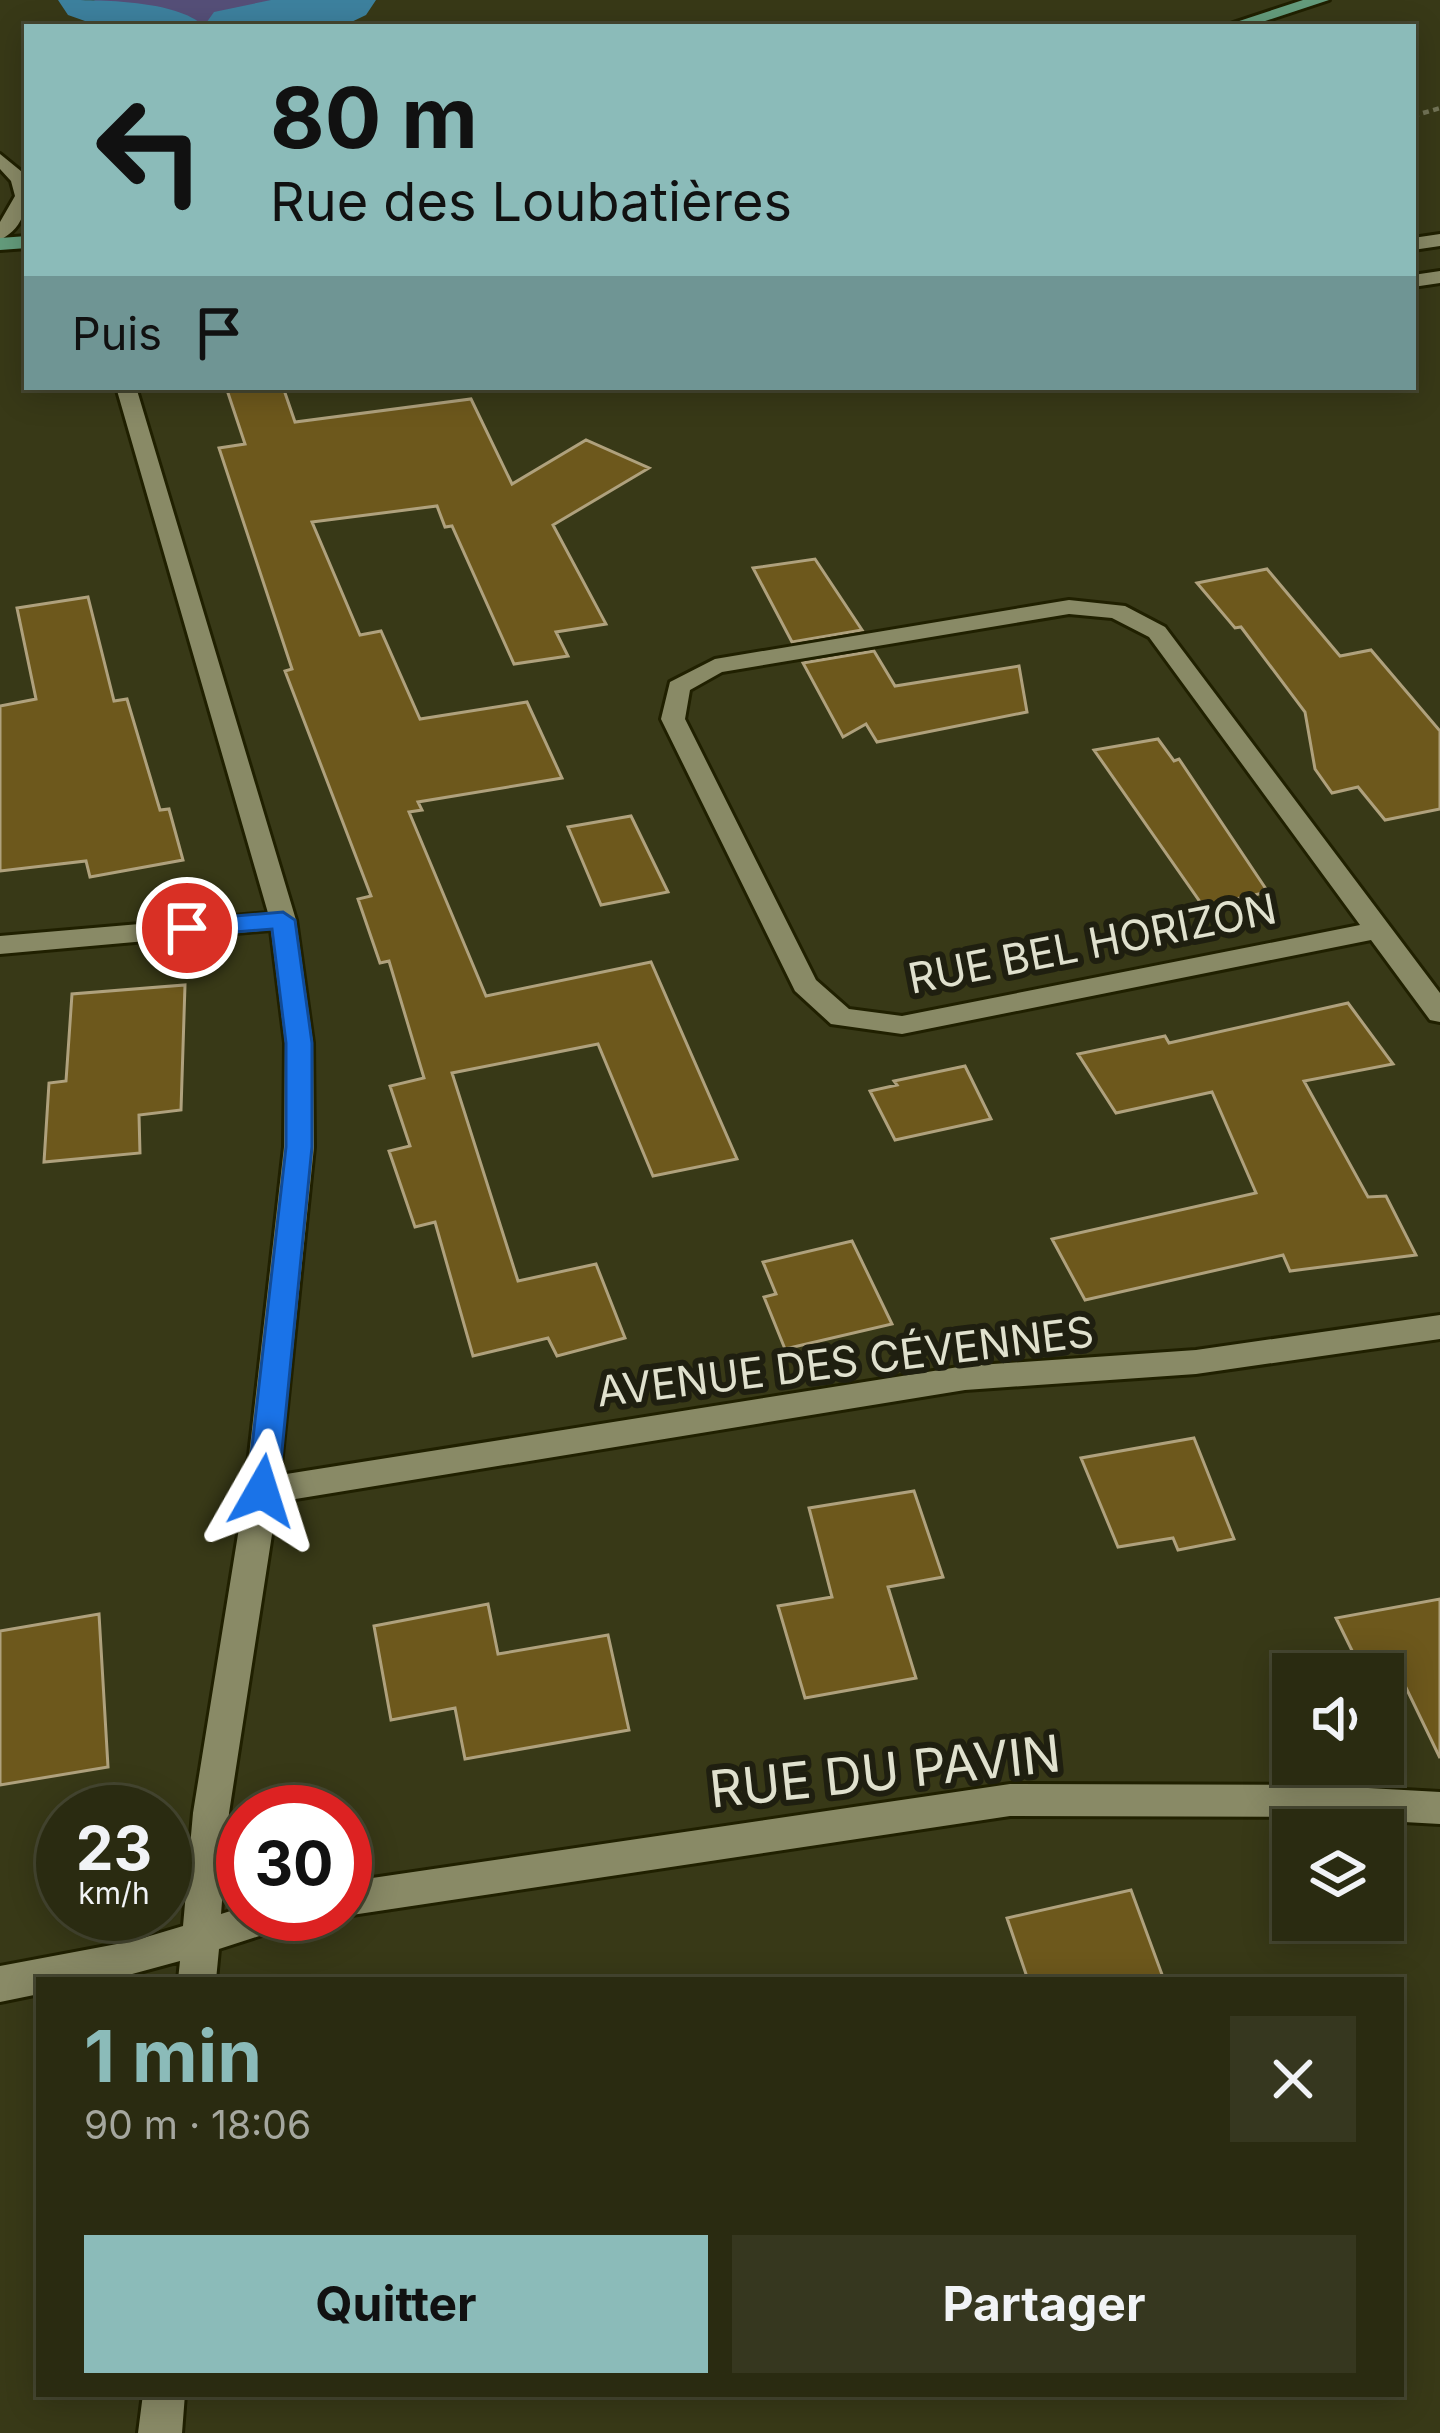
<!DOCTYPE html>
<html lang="fr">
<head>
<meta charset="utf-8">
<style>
	body { margin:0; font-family:Inter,sans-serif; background:#36371f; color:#f1f3f6; height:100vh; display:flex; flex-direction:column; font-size:45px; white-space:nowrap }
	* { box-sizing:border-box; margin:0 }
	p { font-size:39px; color:#a5a79f }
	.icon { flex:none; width:66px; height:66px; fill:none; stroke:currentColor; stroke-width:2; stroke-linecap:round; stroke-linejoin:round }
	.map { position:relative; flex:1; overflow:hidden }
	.panel { position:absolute; left:36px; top:1977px; width:1368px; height:420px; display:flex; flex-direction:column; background:#2a2b11; border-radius:0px; box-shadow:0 6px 30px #0003,0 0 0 3px #464731 }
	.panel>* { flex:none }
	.guide { position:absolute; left:24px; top:24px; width:1392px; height:366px; border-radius:0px; box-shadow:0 6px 30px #0003,0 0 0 3px #464731; background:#8bbbb9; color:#111; overflow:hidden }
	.fabs { position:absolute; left:1272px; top:1653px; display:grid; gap:24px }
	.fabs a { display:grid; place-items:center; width:132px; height:132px; border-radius:0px; background:#2a2b11; box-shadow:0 6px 30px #0003,0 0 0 3px #464731; font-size:60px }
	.speed { position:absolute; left:36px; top:1785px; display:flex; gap:24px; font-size:60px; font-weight:700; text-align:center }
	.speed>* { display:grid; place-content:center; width:156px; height:156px; border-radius:50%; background:#2a2b11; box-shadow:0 6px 30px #0003,0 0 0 3px #464731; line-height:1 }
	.speed small { font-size:30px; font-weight:400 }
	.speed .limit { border:18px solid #d22; background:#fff; color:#111 }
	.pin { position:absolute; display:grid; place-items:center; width:102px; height:102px; color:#fff; margin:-51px; border:6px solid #fff; border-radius:50%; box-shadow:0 3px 12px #0007 }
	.me { position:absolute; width:132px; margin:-66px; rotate:6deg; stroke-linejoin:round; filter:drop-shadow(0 0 9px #0008) }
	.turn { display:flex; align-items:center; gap:42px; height:252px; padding:0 48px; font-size:54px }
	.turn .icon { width:156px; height:156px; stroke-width:2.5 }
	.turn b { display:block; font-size:84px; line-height:102px }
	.then { display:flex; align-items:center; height:114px; padding:0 48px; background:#0003; gap:24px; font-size:45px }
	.round { display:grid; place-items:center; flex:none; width:126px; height:126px; border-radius:0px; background:#36371f }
	.headline { display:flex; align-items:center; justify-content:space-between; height:204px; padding:0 48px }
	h1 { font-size:72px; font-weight:700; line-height:90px; color:#8bbbb9 }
	.cta { display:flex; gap:24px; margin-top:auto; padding:24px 48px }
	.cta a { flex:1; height:138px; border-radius:0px; background:#8bbbb9; color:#111; font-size:48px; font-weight:700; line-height:138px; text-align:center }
	.cta a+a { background:#36371f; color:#f1f3f6 }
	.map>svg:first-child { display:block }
</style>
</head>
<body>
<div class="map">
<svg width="1440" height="2433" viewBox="0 0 1440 2433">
	<rect width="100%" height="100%" fill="#383917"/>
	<path fill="#554f78" d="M93,0H341C293,24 218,38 165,26C140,20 117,10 93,0Z"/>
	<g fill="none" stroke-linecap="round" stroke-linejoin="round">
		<path fill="#3d819e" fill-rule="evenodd" d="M58,0C102,0 176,0 204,26L214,12L271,0H376L366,15L341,27H102L68,15Z"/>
	</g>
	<path fill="#6d581c" stroke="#afa17d" stroke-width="3" d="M226,387H283L295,422L471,399L512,484L586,440L649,468L553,525L606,624L556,632L568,656L514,664L452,526L445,527L437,506L312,522L360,635L381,631L420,719L527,702L562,778L418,802L422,810L409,812L486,996L651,962L737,1159L653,1176L598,1044L452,1073L518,1281L596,1264L625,1338L557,1356L548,1338L473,1356L435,1222L415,1227L389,1151L410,1146L390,1086L424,1078L389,961L380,963L358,899L371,896L285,671L292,669L219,448L245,444Z
		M815,559L862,630L792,642L753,568Z
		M1267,569L1340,656L1371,650L1440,731V809L1385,820L1358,787L1332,793L1315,769L1305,712L1241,627L1235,628L1197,583Z
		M88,597L114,701L127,699L160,810L169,809L183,860L90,877L86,861L0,871V706L36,699L17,608Z
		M874,651L895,686L1019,666L1027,712L877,742L866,724L843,737L803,663Z
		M1158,739L1174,761L1179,759L1268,892L1203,906L1094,750Z
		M631,816L668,892L601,905L568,827Z
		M185,985L181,1110L139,1115L140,1153L44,1162L49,1083L66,1081L72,994Z
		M1348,1003L1393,1064L1304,1081L1368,1197L1386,1196L1416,1255L1290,1271L1283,1255L1085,1300L1052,1239L1256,1193L1212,1092L1116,1113L1078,1054L1165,1036L1169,1043Z
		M965,1066L991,1119L895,1140L870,1091L897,1085L894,1081Z
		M852,1241L892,1324L785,1349L764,1297L776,1294L763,1262Z
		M1194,1438L1234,1539L1178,1550L1173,1538L1118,1547L1081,1458Z
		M914,1491L943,1577L888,1587L916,1678L805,1698L778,1606L832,1597L809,1508Z
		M1440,1599V1758L1396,1667L1363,1673L1336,1618Z
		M488,1604L498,1654L608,1635L629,1730L465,1759L455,1708L391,1720L374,1626Z
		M99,1614L108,1767L0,1785V1631Z
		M1131,1890L1164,1980H1028L1007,1918Z"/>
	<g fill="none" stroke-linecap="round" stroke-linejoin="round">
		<g stroke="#202000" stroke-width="6">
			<path id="minor" d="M0,154L27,176C27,203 27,226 0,240V222L15,196L11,181L0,169Z
				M1440,234V246L1413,250V238Z
				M1440,271V283L1413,287V275Z
				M116,387H136L296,920L313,1043L314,1147L280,1475L965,1366L1196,1350L1440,1315V1339L1196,1374L965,1390L277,1502L229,1813L221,1914L243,1907V1914H296L290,1926L219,1949L216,1980H178L180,1961L110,1980H39V1994L0,2002V1966L133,1941L183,1926L193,1813L245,1491L284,1147L285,1043L271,930L0,954V936L268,913Z
				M1069,600L1125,606L1165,627L1440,993V1022L1430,1020L1371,940L902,1034L831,1024L795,991L661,719L670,682L715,659ZM1069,614L1112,618L1149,637L1360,925L902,1016L849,1009L816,980L685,719L690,690L722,672Z
				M1010,1784L1314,1785L1440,1792V1824L1314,1817L1010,1816L345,1916L340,1914H345V1882Z
				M143,2394H185L182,2433H138Z"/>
		</g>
		<g stroke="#202000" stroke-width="6">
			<path id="major" d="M1303,0H1329L1247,27H1221Z
				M27,236V248L0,250V238Z"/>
		</g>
		<path stroke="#727356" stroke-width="4.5" stroke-dasharray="6 4.5" stroke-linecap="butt" d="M1413,116L1440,108"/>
		<use href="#minor" fill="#898a66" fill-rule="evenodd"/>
		<use href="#major" fill="#649c7c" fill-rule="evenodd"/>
	</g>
	<path fill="#1a73e8" stroke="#114b97" stroke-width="3" d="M283,912L295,920L312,1043V1147L278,1491L273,1499H252L247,1491L286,1147V1043L272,929L187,936L174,928L187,920Z"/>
	<g text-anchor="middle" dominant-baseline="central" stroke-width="12" stroke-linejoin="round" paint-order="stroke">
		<g font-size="42" fill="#e0e1ce" stroke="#1f1f10">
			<text transform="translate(1092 943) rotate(-11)">RUE BEL HORIZON</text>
			<text transform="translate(845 1361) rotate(-7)">AVENUE DES CÉVENNES</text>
		</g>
		<g font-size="51" fill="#e0e1ce" stroke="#1f1f10">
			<text transform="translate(885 1771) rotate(-6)">RUE DU PAVIN</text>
		</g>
	</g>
</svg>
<div class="fabs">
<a><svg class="icon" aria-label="sound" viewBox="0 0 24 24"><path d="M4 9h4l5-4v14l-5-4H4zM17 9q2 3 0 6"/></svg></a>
<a><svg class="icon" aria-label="layers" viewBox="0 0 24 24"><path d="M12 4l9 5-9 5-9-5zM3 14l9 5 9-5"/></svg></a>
</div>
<div class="speed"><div>23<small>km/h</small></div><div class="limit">30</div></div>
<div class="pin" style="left:187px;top:928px;background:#d93025"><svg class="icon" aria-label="arrive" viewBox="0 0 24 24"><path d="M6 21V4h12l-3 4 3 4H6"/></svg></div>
<svg class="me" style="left:262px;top:1491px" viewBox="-20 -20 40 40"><path d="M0-17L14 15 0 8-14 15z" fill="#1a73e8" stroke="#fff" stroke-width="4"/></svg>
<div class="guide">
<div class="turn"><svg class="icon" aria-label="left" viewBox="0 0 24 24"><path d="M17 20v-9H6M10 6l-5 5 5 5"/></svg><div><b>80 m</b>Rue des Loubatières</div></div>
<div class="then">Puis<svg class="icon" aria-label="arrive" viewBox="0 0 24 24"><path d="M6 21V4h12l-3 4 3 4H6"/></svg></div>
</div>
<section class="panel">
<div class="headline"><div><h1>1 min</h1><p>90 m · 18:06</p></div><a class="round"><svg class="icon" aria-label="close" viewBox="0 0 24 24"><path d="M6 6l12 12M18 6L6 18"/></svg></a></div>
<div class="cta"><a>Quitter</a><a>Partager</a></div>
</section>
</div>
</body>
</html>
